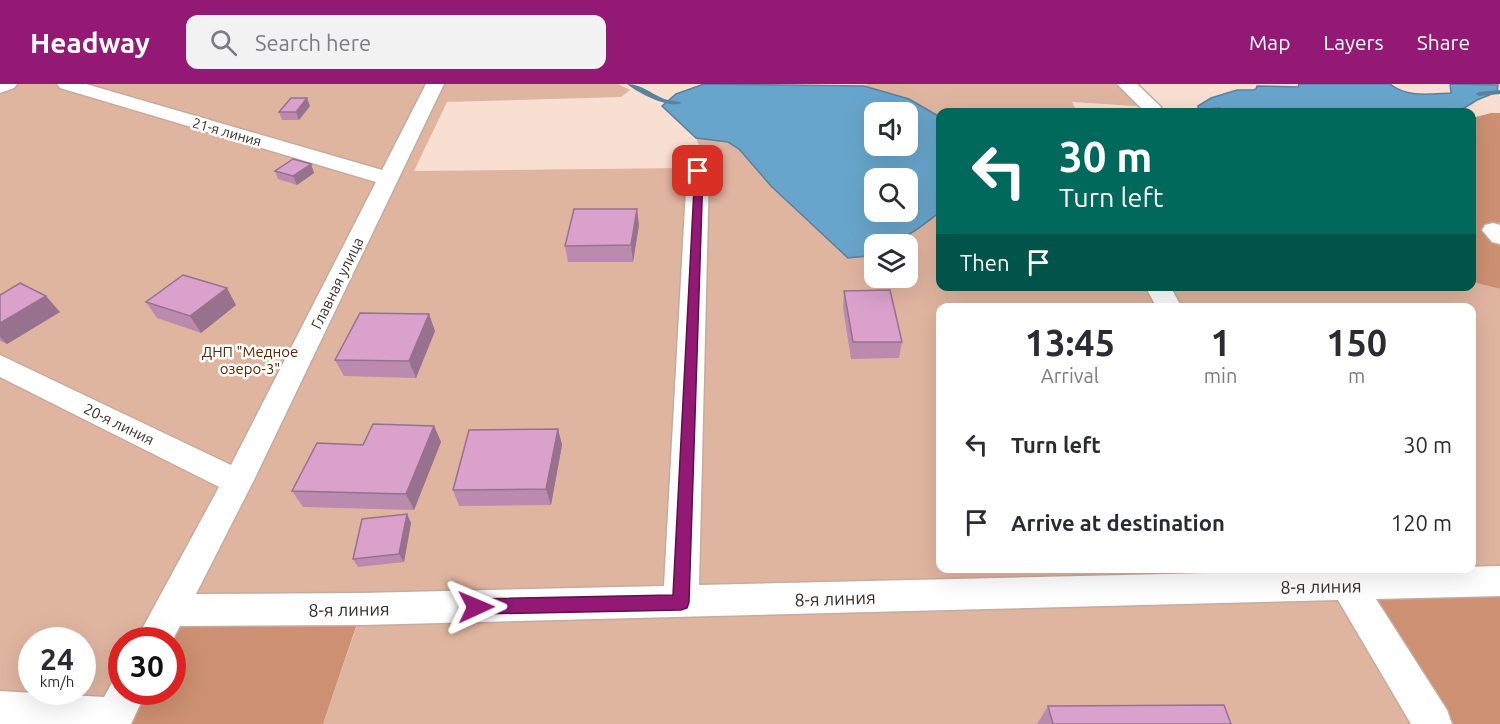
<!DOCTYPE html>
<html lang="en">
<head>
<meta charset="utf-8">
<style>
	body { margin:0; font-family:Ubuntu,sans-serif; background:#f2f2f3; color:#2b2b33; height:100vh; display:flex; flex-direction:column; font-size:22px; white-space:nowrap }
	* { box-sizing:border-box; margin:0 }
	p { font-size:20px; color:#7c7c81 }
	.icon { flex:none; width:33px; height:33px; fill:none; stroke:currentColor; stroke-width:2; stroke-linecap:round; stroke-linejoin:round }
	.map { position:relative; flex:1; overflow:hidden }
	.side { position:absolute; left:936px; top:219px; width:540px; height:270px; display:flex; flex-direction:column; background:#fff; border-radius:12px; box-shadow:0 6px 24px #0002 }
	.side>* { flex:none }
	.hud { position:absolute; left:936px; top:24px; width:540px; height:183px; border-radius:12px; box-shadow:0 6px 24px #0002; background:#00695c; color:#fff; overflow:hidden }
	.buttons { position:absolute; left:864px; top:18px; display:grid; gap:12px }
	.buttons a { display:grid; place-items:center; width:54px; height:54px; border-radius:12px; background:#fff; box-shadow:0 6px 24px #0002; font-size:30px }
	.speed { position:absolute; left:18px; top:543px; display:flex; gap:12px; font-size:30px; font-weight:700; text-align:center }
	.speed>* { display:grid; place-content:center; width:78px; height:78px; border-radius:50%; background:#fff; box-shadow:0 6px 24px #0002; line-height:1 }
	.speed small { font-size:15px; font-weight:400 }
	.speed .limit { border:9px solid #d22; background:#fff; color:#111 }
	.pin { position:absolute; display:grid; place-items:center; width:51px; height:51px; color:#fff; margin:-26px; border-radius:12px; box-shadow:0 3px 9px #0006 }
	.me { position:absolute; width:66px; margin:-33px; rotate:89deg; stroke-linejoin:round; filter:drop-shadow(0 0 4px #0008) }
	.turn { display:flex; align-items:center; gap:21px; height:126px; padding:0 24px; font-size:27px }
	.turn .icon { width:78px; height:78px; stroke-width:2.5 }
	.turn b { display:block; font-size:42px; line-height:51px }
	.then { display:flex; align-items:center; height:57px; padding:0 24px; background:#0003; gap:12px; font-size:22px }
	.eta { display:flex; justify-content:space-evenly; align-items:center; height:102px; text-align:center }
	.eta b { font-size:36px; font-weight:600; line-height:42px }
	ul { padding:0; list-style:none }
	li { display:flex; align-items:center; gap:18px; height:78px; padding:0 24px }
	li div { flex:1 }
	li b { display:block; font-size:22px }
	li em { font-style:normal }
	header { display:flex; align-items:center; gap:36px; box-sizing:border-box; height:84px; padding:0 30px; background:#931975; color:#fff }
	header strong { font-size:28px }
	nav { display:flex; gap:33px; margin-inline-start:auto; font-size:21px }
	.search { width:420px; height:54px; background:#f2f2f3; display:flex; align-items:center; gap:15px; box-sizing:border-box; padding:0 21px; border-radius:12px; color:#7c7c81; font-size:22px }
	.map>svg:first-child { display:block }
</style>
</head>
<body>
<header>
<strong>Headway</strong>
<div class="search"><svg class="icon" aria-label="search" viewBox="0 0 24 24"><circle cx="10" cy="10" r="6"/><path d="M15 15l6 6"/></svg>Search here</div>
<nav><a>Map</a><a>Layers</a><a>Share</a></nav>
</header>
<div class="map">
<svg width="1500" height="640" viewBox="0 0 1500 640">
	<rect width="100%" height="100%" fill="#f9ded2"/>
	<path fill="#e0b5a0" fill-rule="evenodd" d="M0,0H618L630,6L621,13L447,18L414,87L682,84L698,87L701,66L696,54L729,58L739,65L771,102L848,174L867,172L874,168V194H908V160H890L910,150L940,128V202H1472V198L1500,205V497L1433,640H323L362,526H170L154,556H122V608H127L110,640H0ZM940,224H1472V484H940ZM32,556H82V608H32Z
		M868,0H1126L1151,23L1072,18L1077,28H940V33L909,15L864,2Z"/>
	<path fill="#cd9072" d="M1491,29H1500V138L1493,146L1500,153V205L1472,198V34Z
		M1500,497V640H1433L1349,502Z
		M362,525L323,640H110L127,608H172V556H154L170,526Z"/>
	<path fill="#68a5cc" stroke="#5a829c" stroke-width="1.5" fill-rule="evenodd" d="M704,0L864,2L909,15L940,33V128C919,144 902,160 874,160V168L867,172L848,174L771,102L739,65L728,58L696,54L662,22L676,10ZM874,28H908V62H874ZM874,94H908V128H874Z
		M1299,0H1390C1407,14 1430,10 1451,9L1450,0L1498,1L1497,8L1477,16L1458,28H1232L1219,24L1198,26V22L1211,14L1237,6H1253L1256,5L1257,2L1298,3Z"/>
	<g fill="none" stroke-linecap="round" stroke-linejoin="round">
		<path fill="#5a829c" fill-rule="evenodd" d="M627,0C643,0 653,12 668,16C674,17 678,17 682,19C669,25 638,9 627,0Z
			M1500,6V10L1479,12L1476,10L1479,8Z"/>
		<g stroke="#c5ab9f" stroke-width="3">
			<path id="minor" d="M0,0H17L14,4L0,9Z
				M57,0H86L382,86L426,0H444L253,398L196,510L362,509L664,502L687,87L691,83L698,81L705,83L709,87L699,501L1500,482V512L1376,515L1447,626L1452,640H1411L1338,516L362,541L180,542L172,557L136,556L219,403L0,293V271L231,381L376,98L60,4Z
				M1117,0H1137L1161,23L1158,27H1144Z
				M1493,139L1500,141V160L1492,158L1482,146L1485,141Z
				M1145,202H1170L1182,224H1157Z
				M122,592V608H146L131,640H0V607L104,613L114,595Z"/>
		</g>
		<use href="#minor" fill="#fff" fill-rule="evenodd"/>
	</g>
	<path fill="#bb8aaf" d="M310,22L299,36H282L279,28Z
		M311,80L314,89L297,101L278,95L275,87Z
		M639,141L633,178H568L565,162Z
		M844,207L902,258L899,274L851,275L843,224Z
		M0,211L60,228L7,260L0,257Z
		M146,218L236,221L201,249L157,234Z
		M435,247L416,294L344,292L335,276Z
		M434,342L441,358L414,426L303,423L292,407L363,361Z
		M558,345L562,361L551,421L459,422L453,406Z
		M407,430L411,439L404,478L358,483L353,475Z
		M1048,622L1231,640H1037Z"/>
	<path fill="#98718e" d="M307,14L310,22L299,36L296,28Z
		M311,80L314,89L297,101L293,92Z
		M637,125L639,141L633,178L631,161Z
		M227,204L236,221L201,249L190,232Z
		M46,212L60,228L7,260L0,253V239Z
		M429,230L435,247L416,294L409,277Z
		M434,342L441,358L414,426L406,410Z
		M558,345L562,361L551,421L546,405Z
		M407,430L411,439L404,478L399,470Z"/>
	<path fill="#d9a1cb" stroke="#98718e" stroke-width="1.5" d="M291,14H307L296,28H279Z
		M293,75L311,80L293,92L275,87Z
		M574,125H637L631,161L565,162Z
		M183,191L227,204L190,232L146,218Z
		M20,199L46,212L0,239V211Z
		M890,206L902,258H853L844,207Z
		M360,229L429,230L409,277L335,276Z
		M373,340L434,342L406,410L292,407L317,359L363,361Z
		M558,345L546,405L453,406L469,346Z
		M407,430L399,470L353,475L362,435Z
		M1224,621L1231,640H1053L1048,622Z"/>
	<path fill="#931975" stroke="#60104c" stroke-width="1.5" d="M695,85L703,87L689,518L687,524L681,526L476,530L470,528L468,523L470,517L476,515L673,511Z"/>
	<g text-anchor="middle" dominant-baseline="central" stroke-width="5" stroke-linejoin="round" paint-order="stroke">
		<g font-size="14" fill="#3a302b" stroke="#fff">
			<text transform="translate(227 48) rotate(16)">21-я линия</text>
		</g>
		<g font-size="15" fill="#3a302b" stroke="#fff">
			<text transform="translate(337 199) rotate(-64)">Главная улица</text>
			<text transform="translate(119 340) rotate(26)">20-я линия</text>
		</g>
		<g font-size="15" fill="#5f2704" stroke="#fff">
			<text x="250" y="267">ДНП "Медное<tspan x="250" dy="17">озеро-3"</tspan></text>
		</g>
		<g font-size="18" fill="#3a302b" stroke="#fff">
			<text transform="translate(1321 502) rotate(-1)">8-я линия</text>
			<text transform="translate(835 514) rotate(-2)">8-я линия</text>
			<text transform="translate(349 525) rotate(-1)">8-я линия</text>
		</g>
	</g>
</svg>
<div class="buttons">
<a><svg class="icon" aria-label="sound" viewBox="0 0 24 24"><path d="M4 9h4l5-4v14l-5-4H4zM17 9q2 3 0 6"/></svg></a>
<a><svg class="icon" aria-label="search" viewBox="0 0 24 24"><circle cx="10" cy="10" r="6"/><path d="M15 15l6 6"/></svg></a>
<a><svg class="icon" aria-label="layers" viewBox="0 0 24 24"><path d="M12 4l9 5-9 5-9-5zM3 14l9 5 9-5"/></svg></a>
</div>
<div class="speed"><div>24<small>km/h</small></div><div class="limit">30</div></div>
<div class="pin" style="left:698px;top:87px;background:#d93025"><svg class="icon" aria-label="arrive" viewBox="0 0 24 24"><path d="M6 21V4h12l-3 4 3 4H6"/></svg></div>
<svg class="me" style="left:476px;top:523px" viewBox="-20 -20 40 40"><path d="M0-17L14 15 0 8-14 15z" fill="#931975" stroke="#fff" stroke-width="4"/></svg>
<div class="hud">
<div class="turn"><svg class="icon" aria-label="left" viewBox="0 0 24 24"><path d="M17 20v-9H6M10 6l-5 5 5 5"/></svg><div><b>30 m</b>Turn left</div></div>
<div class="then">Then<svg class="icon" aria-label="arrive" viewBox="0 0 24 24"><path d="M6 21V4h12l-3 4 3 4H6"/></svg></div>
</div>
<section class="side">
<div class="eta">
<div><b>13:45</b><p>Arrival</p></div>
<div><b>1</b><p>min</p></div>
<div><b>150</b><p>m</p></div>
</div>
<ul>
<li><svg class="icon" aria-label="left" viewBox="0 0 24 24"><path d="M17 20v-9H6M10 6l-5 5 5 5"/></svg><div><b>Turn left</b></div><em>30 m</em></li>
<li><svg class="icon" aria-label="arrive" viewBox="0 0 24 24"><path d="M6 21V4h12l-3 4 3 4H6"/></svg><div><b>Arrive at destination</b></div><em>120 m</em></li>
</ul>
</section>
</div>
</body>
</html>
